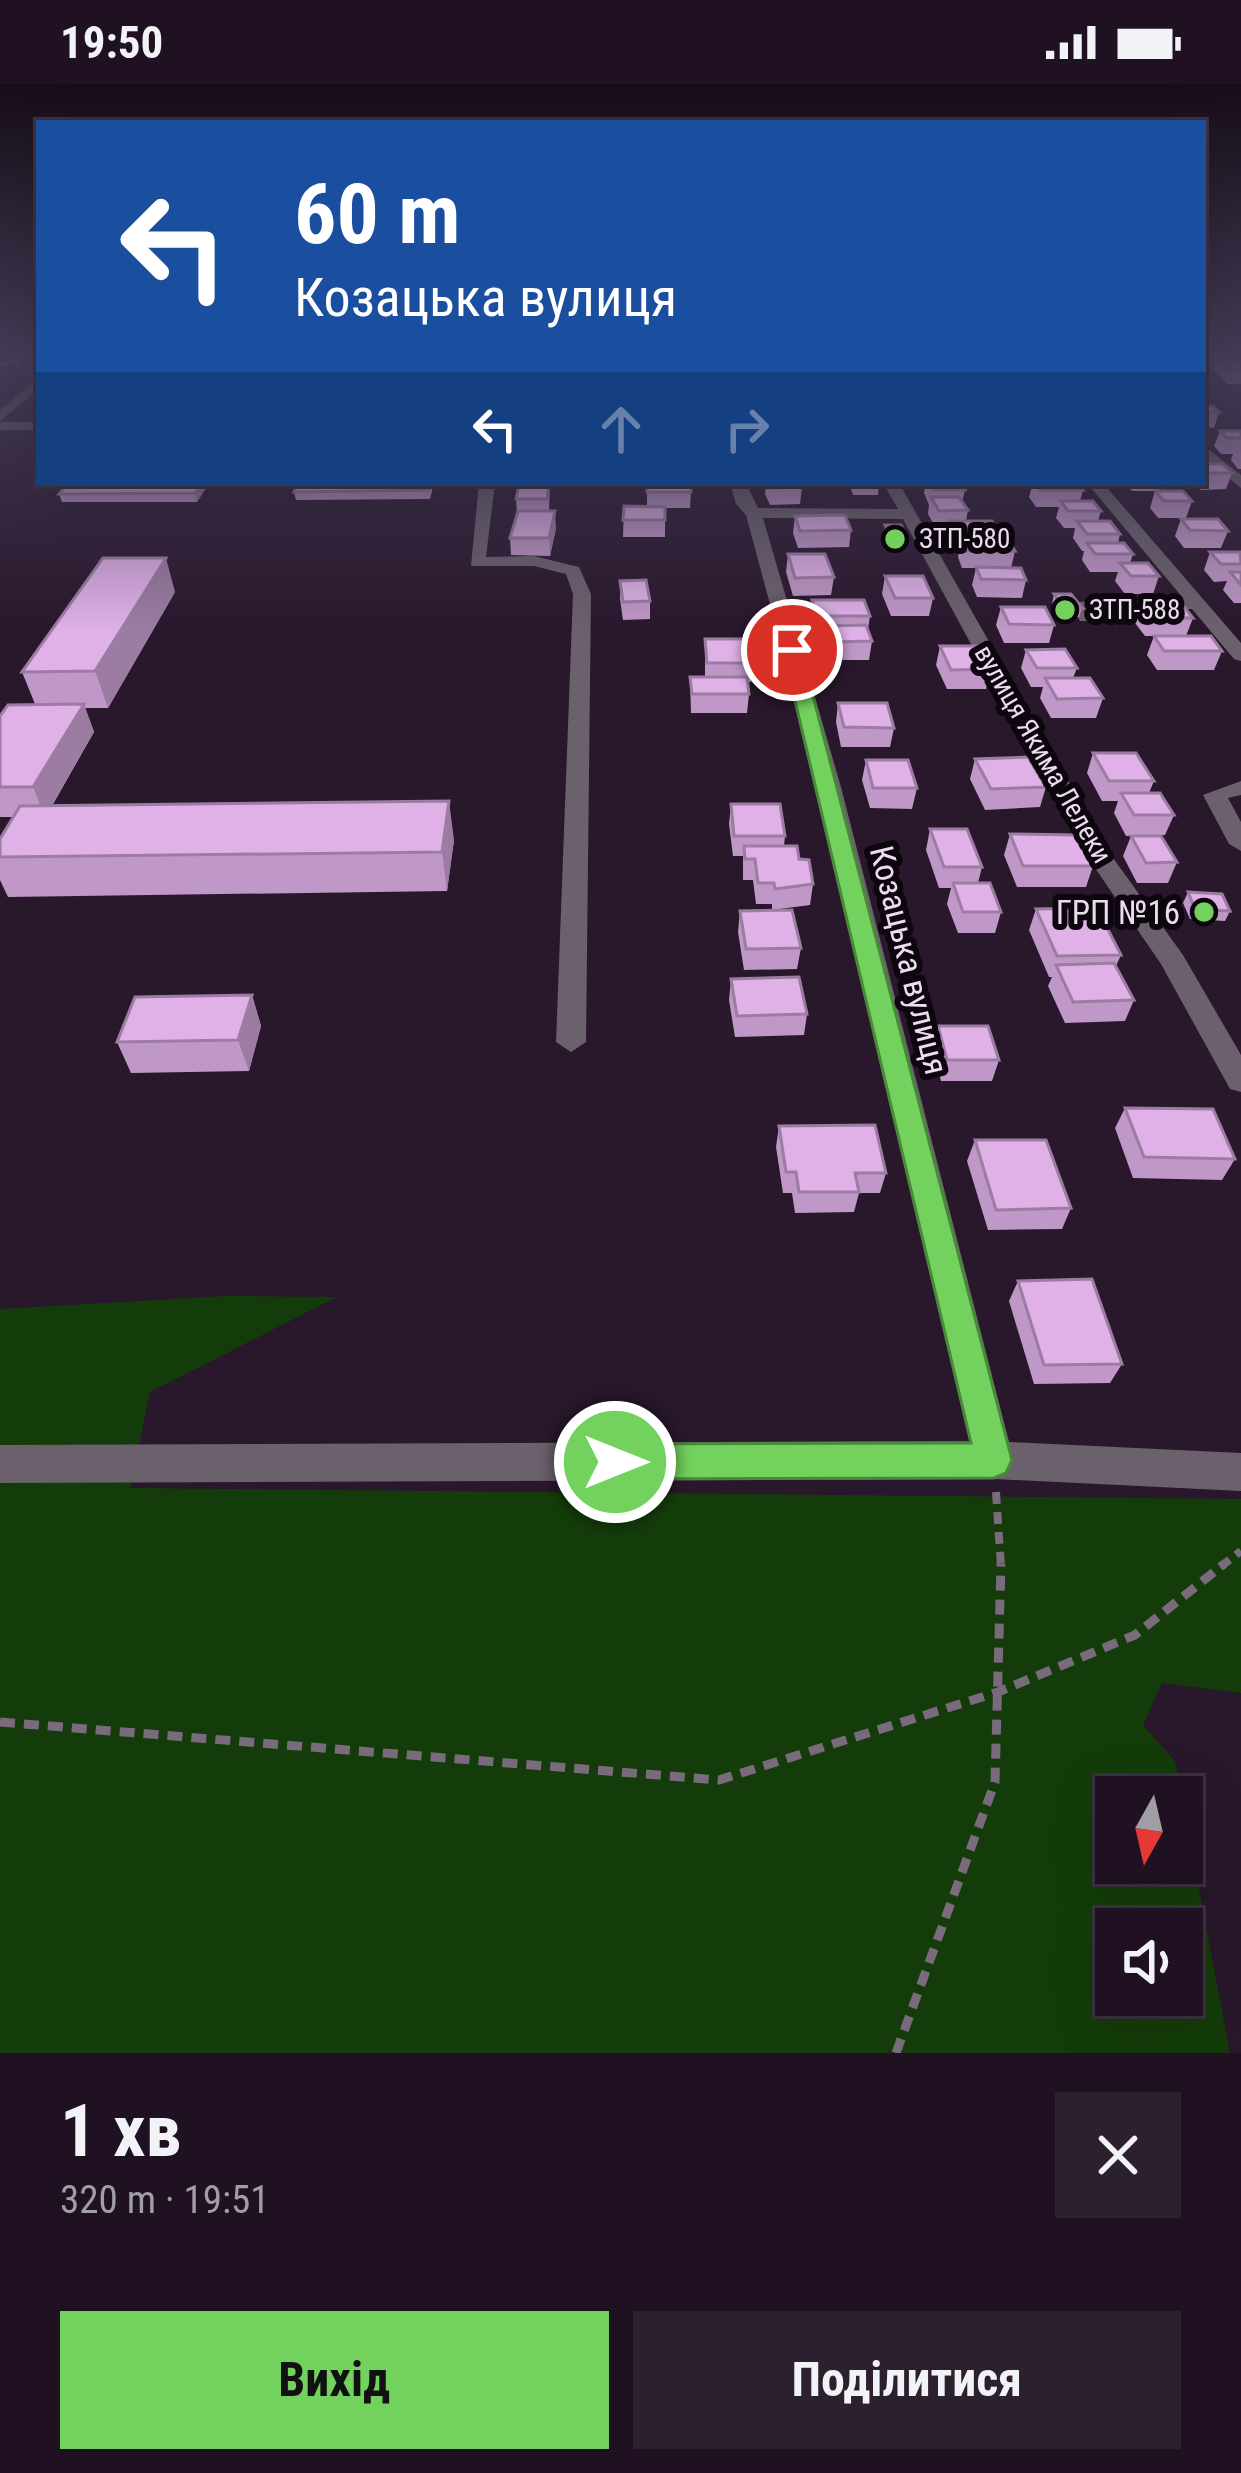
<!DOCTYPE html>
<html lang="uk">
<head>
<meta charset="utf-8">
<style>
	body { margin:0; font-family:"Roboto Condensed",sans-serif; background:#2c1f2e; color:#f1f3f6; height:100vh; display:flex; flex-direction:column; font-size:45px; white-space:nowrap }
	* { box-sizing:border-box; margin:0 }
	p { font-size:39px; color:#a19da5 }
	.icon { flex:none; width:66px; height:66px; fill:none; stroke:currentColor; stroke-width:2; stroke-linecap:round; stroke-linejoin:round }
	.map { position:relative; height:1969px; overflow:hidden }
	.details { display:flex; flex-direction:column; background:#1f1121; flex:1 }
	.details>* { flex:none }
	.guide { position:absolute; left:36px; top:36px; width:1170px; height:366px; border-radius:0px; box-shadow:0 12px 48px #0002,0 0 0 3px #3c313f; background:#1a4fa0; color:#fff; overflow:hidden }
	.needle { width:78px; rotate:188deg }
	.tools { position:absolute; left:1095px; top:1692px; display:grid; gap:24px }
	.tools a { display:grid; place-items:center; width:108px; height:108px; border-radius:0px; background:#1f1121; box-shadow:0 12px 48px #0002,0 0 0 3px #3c313f; font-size:60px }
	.pin { position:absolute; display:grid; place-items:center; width:102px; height:102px; color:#fff; margin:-51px; border:6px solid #fff; border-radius:50%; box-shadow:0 3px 12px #0007 }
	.me { position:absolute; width:132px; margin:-66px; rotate:90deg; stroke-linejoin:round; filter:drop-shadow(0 0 9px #0008) }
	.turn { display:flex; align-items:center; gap:42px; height:252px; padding:0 60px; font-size:54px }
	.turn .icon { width:156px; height:156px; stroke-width:2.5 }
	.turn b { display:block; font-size:84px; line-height:102px }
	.lanes { display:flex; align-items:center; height:114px; padding:0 60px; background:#0003; justify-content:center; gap:60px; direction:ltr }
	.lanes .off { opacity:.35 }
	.round { display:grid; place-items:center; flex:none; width:126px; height:126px; border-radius:0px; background:#2c1f2e }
	.overview { display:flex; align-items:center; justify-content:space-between; height:204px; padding:0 60px }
	h1 { font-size:72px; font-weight:700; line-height:90px }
	.cta { display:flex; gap:24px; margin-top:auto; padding:24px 60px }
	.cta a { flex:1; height:138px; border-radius:0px; background:#72d25d; color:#111; font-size:48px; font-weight:700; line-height:138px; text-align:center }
	.cta a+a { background:#2c1f2e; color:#f1f3f6 }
	.status { display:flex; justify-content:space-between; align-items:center; height:84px; padding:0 60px; background:#1f1121; direction:ltr }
	.status svg { height:33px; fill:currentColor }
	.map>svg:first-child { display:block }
</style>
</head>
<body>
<div class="status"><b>19:50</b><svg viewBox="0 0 49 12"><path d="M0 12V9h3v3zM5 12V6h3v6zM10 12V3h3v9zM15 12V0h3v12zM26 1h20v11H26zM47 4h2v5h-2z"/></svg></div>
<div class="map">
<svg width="1241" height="1969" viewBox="0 0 1241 1969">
	<rect width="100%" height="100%" fill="#29172c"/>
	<path fill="#143c0a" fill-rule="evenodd" d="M226,1212L337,1213L150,1308L130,1404L1241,1415V1609L1162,1599L1143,1641L1175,1677L1182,1713H1116V1779H1182V1716L1230,1969H0V1225ZM1116,1845H1182V1911H1116Z"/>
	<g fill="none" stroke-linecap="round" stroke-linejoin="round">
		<path stroke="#796a7c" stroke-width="8" stroke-dasharray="12 8" stroke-linecap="butt" d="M996,1408L1001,1483
			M1220,1483L1241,1467"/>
		<path stroke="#796a7c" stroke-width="9" stroke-dasharray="15 9" stroke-linecap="butt" d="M0,1638L719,1696L998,1608L1135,1551L1224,1480
			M896,1969L995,1698L1001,1480"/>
		<path fill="#6b616c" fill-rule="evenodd" d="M39,294V305L0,337V326Z
			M0,338H39V346H0Z
			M1203,361L1241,391V404L1203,373Z
			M479,399H495L486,473L534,472L579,483L591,510L586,958L571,968L556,958L573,510L566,490L534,482H471Z
			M730,399H746L758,424L898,425L883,399H899L1108,767L1183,871L1241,971V1008L1230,1005L1161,880L1084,768L903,435L763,434L841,703L1009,1358L1241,1369V1407L994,1395L0,1399V1361L970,1357L819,703L746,431L736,420Z
			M1087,399H1103L1241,559V577L1234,575L1192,525L1092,527L1094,537H1080L1071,522L1074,518L1183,514Z
			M1241,697V711L1228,714L1241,738V767L1229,760L1203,711Z"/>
	</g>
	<path fill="#c098c7" d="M0,272H25V274L17,281L0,282Z
		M1216,272H1241V300H1227L1212,284Z
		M1203,312L1207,316L1205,322L1219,328L1214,344L1203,343Z
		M1220,347H1241V385H1238L1231,376L1233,370H1221L1214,362Z
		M1203,380L1232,389L1226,405L1201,406L1194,399H1203Z
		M69,399H209L197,418H62L59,410Z
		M298,399H434L430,415L296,416L294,408Z
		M550,399L549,427L556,444L550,472L511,471L510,454L517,430L516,415Z
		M647,399L691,408L690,424H665V453H623L624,422H647Z
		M766,399H800L802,403L800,420L770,421L765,410Z
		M849,399H879L878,411H853Z
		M914,399H961L965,406L962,418L968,426L966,437L998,448L996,456L1015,467L1011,484L1026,496L1022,514L977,513L972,501L976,484H962L958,473L959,465H951L945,454L947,443L936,444L928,430L929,421L924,409L925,404H918Z
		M1033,399H1077L1083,406L1080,417L1101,427L1098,437L1120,450L1118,459L1133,470L1130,479L1159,492L1153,510H1125L1115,497L1118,488H1090L1082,476L1084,467H1082L1073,454L1075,444H1064L1056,434L1059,423H1036L1029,413Z
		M1125,399H1162L1159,407H1132Z
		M1155,407L1192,417L1186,434H1158L1150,424Z
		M795,432L851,446L849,463L798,464L793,449Z
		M1181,435L1228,447L1221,464H1184L1175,452Z
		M885,441L907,452L906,460L890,461L884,450Z
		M1210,468L1241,469V519H1234L1223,506L1227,497L1214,498L1204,486Z
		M788,470L834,493L831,511L793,512L786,488Z
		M885,492L933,514L929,532H891L882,510Z
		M620,497L650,517V535L623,536L620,515Z
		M175,508L108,624H85L94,648L52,722L454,756L447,807L8,813L0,796V773L14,733H0V632L35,620L22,588Z
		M1054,510L1082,524L1079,533H1061L1052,520Z
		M812,516L870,532L868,545L872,557L869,576H831L826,560L827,551H814L810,534Z
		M1141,520L1193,534L1186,552L1222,567L1214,586H1157L1147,571L1154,552H1145L1135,539Z
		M1001,523L1054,541L1049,559H1004L996,541Z
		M705,555L753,579L751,598H747L749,610L747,629H691L690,593H705Z
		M940,562L991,585L986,605H947L936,581Z
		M1026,566L1077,584L1073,594L1103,614L1096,634H1051L1040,614L1043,603H1031L1021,584Z
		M838,619L894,644L890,663H841L836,638Z
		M1093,669L1154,697L1149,709L1174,731L1165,751L1126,752L1114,729L1118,717H1102L1087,689Z
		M975,675L1046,703L1040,723L985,726L970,695Z
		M866,676L917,704L912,725L870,724L862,696Z
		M731,720L785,752L784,762L799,775L813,800L810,821L772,826V820H756L753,796H743V772H733L729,740Z
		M930,745L982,783L978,799L1001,828L995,849H958L947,820L951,804H939L926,766Z
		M1010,750L1093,782L1086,803H1017L1004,771Z
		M1131,752L1177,778L1168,799H1137L1123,772Z
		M1188,808L1230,827L1225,837L1190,835L1183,819Z
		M1036,825L1121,871L1116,882L1134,916L1125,937L1065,939L1048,902L1052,893H1049L1029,846Z
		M740,827L801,864L797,885L744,886L738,848Z
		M731,895L807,930L804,951L735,953L729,916Z
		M252,911L261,942L249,987L131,989L117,958Z
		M938,942L999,976L992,997H941L932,963Z
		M1125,1024L1235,1075L1222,1096L1133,1094L1115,1044Z
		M779,1042L886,1089L880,1109H859L854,1128L795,1129L792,1109H783L776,1063Z
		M975,1056L1071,1124L1062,1145L988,1146L967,1077Z
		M1018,1197L1122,1280L1110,1299L1034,1300L1009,1217Z"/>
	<path fill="#9c7ca2" d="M14,272H25V274L17,281Z
		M202,399H209L197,418L195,409Z
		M555,427L556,444L550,472L549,454Z
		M166,474L175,508L108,624L95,587Z
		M84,620L94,648L45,733L33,703Z
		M449,717L454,756L447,807L442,768Z
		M252,911L261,942L249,987L238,956Z"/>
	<path fill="#dfb1e7" stroke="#9c7ca2" stroke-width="3" d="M1218,272H1241V286H1231Z
		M1203,322H1213L1219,328H1203Z
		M1220,347H1241V354H1227Z
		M1203,380H1222L1232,389H1206L1203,386Z
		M69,399H202L195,409L59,410Z
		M298,399H431L429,406L294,408Z
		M647,399H690L691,408H647Z
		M769,399H800L802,403L771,404Z
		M930,399H961L965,406H933Z
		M1035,399H1077L1083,406H1040Z
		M519,400H549L547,415H516Z
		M1155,407H1183L1192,417H1164Z
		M931,413H959L968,426L939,427Z
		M1061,417H1093L1101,427H1068Z
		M624,422L665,423V436H623Z
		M518,427H555L549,454H510Z
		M845,431L851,446L800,447L795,432Z
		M1181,435H1218L1228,447L1190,446Z
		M949,437H992L998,448H954Z
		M1077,437H1110L1120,450H1087Z
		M885,441H901L907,452H891Z
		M961,456L1009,457L1015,467H966Z
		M1087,459H1124L1133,470H1095Z
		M1210,468H1240L1241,480H1221Z
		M788,470H825L834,493L795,494Z
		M103,474H166L95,587L22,588Z
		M1120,479H1148L1159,492H1131Z
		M976,483L1021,484L1026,496L981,495Z
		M1230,488H1241V501Z
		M885,492H923L933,514H895Z
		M646,496L650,517L623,518L620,497Z
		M1054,510H1071L1082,524H1064Z
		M812,516H864L870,532H817Z
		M1141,520H1182L1193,534H1151Z
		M1001,523H1045L1054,541L1009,540Z
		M866,541L872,557L833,558L828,542Z
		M1154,552H1211L1222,567H1164Z
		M705,555H749L753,579H707Z
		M940,562H979L991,585L951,586Z
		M1065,565L1077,584H1037L1026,566Z
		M690,593H747L749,610H692Z
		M1045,594H1090L1103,614L1057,615Z
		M838,619H887L894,644L844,643Z
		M84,620L33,703H0V632L8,621Z
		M1093,669H1136L1154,697H1109Z
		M1028,673L1046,703L991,705L975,675Z
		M866,676H908L917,704H873Z
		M1121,709H1160L1174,731H1134Z
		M449,717L442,768L0,773V755L20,722Z
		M731,720H780L785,752H734Z
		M930,745H967L982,783H944Z
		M1010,750L1078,751L1093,782H1023Z
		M1131,752H1161L1177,778L1146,779Z
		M744,762H797L799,775L809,776L813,800L775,805L774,799H758L755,775H745Z
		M953,799H990L1001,828H963Z
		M1188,808L1222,810L1230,827L1195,825Z
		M1097,824L1121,871L1057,872L1036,825Z
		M792,826L801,864L746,865L740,827Z
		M1114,879L1134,916L1073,918L1056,881Z
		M799,893L807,930L737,932L731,895Z
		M252,911L238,956L117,958L135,913Z
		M938,942H988L999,976H947Z
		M1125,1024L1213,1025L1235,1075L1144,1073Z
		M875,1041L886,1089H855L859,1108H799L796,1088H786L779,1042Z
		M975,1056H1046L1071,1124L996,1126Z
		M1092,1195L1122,1280L1044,1281L1018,1197Z"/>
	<linearGradient id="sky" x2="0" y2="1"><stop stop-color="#170d18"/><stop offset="0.5" stop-color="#433c56"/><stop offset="1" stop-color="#433c56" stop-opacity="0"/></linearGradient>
	<rect width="1241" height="547" fill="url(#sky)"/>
	<path fill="#72d25d" stroke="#4a883c" stroke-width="3" d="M792,561L801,566L1012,1376L1006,1389L994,1394L615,1395L602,1390L597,1378L602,1365L615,1360L971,1359L783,566Z"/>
	<g fill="#72d25d" stroke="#0d060e" stroke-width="4.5">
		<circle cx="895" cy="455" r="12"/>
		<circle cx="1065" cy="526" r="12"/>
		<circle cx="1204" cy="828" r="12"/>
	</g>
	<g text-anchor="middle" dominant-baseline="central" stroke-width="12" stroke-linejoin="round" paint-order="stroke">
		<g font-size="27" fill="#eadeec" stroke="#0d060e" text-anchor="start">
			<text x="919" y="455">ЗТП-580</text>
			<text x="1089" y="526">ЗТП-588</text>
		</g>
		<g font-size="27" fill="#eadeec" stroke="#0d060e">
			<text transform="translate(1043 670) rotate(60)">вулиця Якима Лелеки</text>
		</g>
		<g font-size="33" fill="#eadeec" stroke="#0d060e" text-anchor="end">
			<text x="1180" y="828">ГРП №16</text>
		</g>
		<g font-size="33" fill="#eadeec" stroke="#0d060e">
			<text transform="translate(909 876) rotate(76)">Козацька вулиця</text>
		</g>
	</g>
</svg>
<div class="tools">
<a><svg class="needle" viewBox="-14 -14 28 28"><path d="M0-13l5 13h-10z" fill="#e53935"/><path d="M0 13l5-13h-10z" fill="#a19da5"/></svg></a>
<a><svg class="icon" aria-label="sound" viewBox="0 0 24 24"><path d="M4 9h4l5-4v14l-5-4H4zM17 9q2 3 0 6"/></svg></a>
</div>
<div class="pin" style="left:792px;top:566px;background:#d93025"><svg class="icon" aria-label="arrive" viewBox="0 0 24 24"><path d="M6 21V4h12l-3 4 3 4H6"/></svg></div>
<svg class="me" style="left:615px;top:1378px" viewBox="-20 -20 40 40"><circle r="17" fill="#72d25d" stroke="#fff" stroke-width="3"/><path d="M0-11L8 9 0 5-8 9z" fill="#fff"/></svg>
<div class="guide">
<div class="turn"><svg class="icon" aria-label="left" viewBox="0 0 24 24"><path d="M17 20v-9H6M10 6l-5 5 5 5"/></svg><div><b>60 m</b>Козацька вулиця</div></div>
<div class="lanes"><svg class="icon" aria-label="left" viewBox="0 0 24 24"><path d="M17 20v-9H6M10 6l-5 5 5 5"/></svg><svg class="icon off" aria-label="ahead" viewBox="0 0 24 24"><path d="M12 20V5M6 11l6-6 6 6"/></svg><svg class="icon off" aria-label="right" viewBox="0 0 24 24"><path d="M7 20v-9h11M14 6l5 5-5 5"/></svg></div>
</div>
</div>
<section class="details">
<div class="overview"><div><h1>1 хв</h1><p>320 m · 19:51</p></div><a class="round"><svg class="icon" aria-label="close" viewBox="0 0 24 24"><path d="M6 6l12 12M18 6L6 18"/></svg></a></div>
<div class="cta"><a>Вихід</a><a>Поділитися</a></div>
</section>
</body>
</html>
